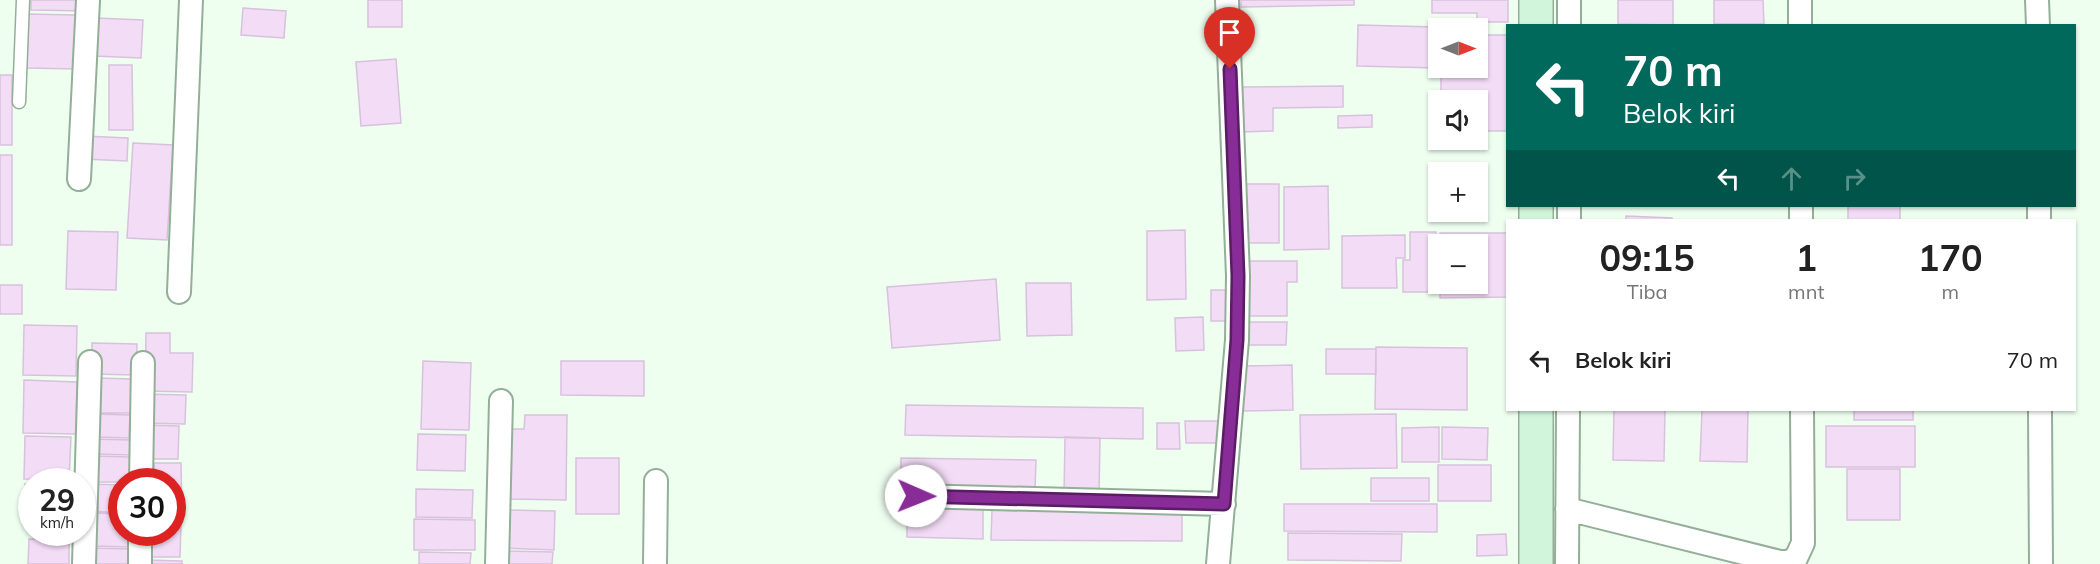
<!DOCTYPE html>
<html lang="id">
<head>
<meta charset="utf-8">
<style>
	body { margin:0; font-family:Mulish,sans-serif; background:#f6f6f6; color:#222; height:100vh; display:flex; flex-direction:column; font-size:22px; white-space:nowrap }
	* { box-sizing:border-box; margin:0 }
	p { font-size:20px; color:#767676 }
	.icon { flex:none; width:33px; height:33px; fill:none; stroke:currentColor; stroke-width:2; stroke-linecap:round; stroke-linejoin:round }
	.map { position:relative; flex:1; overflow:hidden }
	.panel { position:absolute; left:1506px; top:219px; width:570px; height:192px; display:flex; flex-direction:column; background:#fff; border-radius:0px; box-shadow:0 2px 4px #0004 }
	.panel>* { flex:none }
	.hud { position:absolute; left:1506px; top:24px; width:570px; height:183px; border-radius:0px; box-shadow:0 2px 4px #0004; background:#00695c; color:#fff; overflow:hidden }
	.needle { width:39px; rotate:90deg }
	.controls { position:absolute; left:1428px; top:18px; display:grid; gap:12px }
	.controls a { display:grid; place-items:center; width:60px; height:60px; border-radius:0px; background:#fff; box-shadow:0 2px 4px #0004; font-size:30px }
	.speed { position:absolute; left:18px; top:468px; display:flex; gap:12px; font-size:30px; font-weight:700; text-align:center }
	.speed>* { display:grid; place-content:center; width:78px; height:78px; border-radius:50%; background:#fff; box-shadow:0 2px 4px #0004; line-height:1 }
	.speed small { font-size:15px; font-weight:400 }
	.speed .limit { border:9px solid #d22; background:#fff; color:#111 }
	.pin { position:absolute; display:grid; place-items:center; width:51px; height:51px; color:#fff; margin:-62px -26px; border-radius:50% 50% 50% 0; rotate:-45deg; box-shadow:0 0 6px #0007 }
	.pin .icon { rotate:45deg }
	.me { position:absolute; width:66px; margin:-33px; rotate:91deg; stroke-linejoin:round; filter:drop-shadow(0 0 4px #0008) }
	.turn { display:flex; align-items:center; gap:21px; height:126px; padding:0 18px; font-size:27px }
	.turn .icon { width:78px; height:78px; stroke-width:2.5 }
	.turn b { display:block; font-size:42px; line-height:51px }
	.lanes { display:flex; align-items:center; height:57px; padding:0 18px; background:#0003; justify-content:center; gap:30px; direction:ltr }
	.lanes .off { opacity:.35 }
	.eta { display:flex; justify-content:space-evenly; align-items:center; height:102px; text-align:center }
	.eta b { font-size:36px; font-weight:700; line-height:42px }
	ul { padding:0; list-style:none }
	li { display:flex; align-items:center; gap:18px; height:78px; padding:0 18px }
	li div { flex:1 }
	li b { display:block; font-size:22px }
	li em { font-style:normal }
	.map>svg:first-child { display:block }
</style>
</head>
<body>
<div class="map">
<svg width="2100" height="564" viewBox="0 0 2100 564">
	<rect width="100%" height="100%" fill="#eefff0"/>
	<path fill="#f3dcf6" stroke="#d8c1dc" stroke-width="1.5" d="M31,0H86V11L31,10Z
		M368,0H402V27H368Z
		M1241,0H1354V5L1241,7Z
		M1432,0H1508V22H1477V13H1432Z
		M1618,0H1673V25L1618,24Z
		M1714,0H1763L1764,24H1714Z
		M243,8L286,11L284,38L241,35Z
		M28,14L76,15V69L27,68Z
		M96,18L143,20L141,58L94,56Z
		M1358,25L1437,27L1436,68L1357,66Z
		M1478,35H1508V131H1478V100H1441V68H1478Z
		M396,59L401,123L361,126L356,62Z
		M109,65H132L133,130H109Z
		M0,75H12V145H0Z
		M1343,86V107L1273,108V131L1240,132V87Z
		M1372,115V127L1338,128V116Z
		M84,136L128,138L127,161L83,159Z
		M133,143L173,145L167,240L127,238Z
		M0,155H12V245H0Z
		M1243,184H1279V243H1243Z
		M1328,186L1329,249L1284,250V187Z
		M1848,206H1900V220H1848Z
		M1626,216L1672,218V220H1626Z
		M1185,230L1186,299L1147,300V231Z
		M68,231L118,232L116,290L66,289Z
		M1410,232H1436V292H1403V260H1410Z
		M1440,233H1508V297L1440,298V284H1478V244H1440Z
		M1405,235V258H1396L1397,288H1342V236Z
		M1246,261H1297V282H1287V316H1246Z
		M996,279L1000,340L892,348L887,287Z
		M1026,283H1071L1072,335L1027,336Z
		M0,285H22V314H0Z
		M1211,290H1231V321H1211Z
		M1203,317L1204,350L1176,351L1175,318Z
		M1241,322H1287L1286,345H1241Z
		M24,325L77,326L76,376L23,375Z
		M146,333H170V353H193L192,392L145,391Z
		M92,343L137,344L136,375L92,374Z
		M1376,347L1467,348V410L1375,409Z
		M1326,349H1376V374H1326Z
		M423,361L471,363L469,430L421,429Z
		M561,361H644V396L561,395Z
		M1292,365L1293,410L1243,411L1242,366Z
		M98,378L133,379L132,413H97Z
		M24,380L77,382L76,434L23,433Z
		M144,394L186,395L185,424L143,423Z
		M906,405L1143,408V439L905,435Z
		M1614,410H1665L1664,461L1613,460Z
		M1702,410H1748L1747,462L1700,461Z
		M1854,410H1913V420H1854Z
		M95,414L130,415L129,438L94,437Z
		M1396,414L1397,468L1301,469L1300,415Z
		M525,415H567L566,500L509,499L510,429H524Z
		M1185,421H1222V443H1186Z
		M1157,423H1179L1180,449H1157Z
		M144,425L179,426L178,459H143Z
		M1826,426H1915V467H1826Z
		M1439,427V462H1402V428Z
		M1442,427L1488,428L1487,460L1442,459Z
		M418,434L466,435L465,471L417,470Z
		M25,436L71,437L69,480L24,479Z
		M1065,437L1100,438L1099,494H1064Z
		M93,439L131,440L130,455L93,454Z
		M94,456L130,457L129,482H93Z
		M576,458H619V514H576Z
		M901,458L1036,460L1035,492L901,490Z
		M154,463H181L182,515H172V482H155Z
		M1438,465H1491V501H1438Z
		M1847,469H1900V520H1847Z
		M1371,478H1429V501H1371Z
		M25,484H32V521L23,520Z
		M90,484L122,485V513L89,511Z
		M416,489L473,490L472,518L416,517Z
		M907,501L983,503V539L907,537Z
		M1284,504H1437V532L1284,531Z
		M503,510L555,511L554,550L502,548Z
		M992,510L1182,511V541L991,540Z
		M94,513L122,514V532H129V547L93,546Z
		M414,519L475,520V550H414Z
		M172,524H181L180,557H145V532H172Z
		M1288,533L1402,534L1401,561L1288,560Z
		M1506,534L1507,555L1477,556V535Z
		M29,539L69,540V564H28Z
		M90,548L134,549L133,564H89Z
		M505,551L553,552L552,564H505Z
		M419,552L471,553L470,564H419Z
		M144,560L182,561V564H143Z"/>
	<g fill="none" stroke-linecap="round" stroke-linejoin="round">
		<g stroke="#94af98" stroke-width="15">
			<path id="lane" d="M19,102L23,0"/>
		</g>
		<g stroke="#94af98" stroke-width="26">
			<path id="street" d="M1800,0V26
				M2037,0L2038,26
				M1569,26V0
				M79,179L88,0
				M1801,206V220
				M2039,206V220
				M1569,220V206
				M179,292L191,0
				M2040,410L2041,564
				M141,482L143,363
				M916,496L1224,504
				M1567,509L1780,562H1788L1796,558L1803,543L1802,410
				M84,564L90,362
				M140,564V532
				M497,564L501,401
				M655,564L656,481
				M1218,564L1237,340L1238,276L1227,0
				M1567,564L1568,410"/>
		</g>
		<g stroke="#94af98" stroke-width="36">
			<path id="secondary" d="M1536,0V26
				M1536,206V220
				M1536,410V564"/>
		</g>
		<use href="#lane" stroke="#fff" stroke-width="12"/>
		<use href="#street" stroke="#fff" stroke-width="22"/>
		<use href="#secondary" stroke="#d1f5da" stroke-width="33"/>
	</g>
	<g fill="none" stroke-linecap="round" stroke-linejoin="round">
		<g stroke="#581d62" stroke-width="15">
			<path id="route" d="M916,496L1224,504L1237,340L1238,276L1230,69"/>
		</g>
		<use href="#route" stroke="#882c97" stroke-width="10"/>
	</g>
</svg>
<div class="controls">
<a><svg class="needle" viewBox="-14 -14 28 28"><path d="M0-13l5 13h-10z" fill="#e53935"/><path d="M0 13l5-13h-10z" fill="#767676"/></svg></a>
<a><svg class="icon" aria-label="sound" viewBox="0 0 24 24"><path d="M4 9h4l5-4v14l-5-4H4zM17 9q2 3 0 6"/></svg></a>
<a>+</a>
<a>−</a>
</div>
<div class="speed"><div>29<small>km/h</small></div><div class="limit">30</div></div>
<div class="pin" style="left:1230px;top:69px;background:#d93025"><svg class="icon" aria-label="arrive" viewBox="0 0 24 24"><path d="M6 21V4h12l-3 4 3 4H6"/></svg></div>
<svg class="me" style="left:916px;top:496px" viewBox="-20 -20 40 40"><circle r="19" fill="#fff"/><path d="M0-13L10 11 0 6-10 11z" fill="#882c97"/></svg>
<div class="hud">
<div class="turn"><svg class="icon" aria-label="left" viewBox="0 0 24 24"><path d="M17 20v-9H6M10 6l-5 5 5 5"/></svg><div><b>70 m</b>Belok kiri</div></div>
<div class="lanes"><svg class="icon" aria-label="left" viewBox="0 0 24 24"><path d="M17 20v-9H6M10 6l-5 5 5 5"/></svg><svg class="icon off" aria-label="ahead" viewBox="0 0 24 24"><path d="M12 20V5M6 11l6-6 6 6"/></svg><svg class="icon off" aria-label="right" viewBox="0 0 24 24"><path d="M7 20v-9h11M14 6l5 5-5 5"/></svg></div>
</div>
<section class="panel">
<div class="eta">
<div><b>09:15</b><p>Tiba</p></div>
<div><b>1</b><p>mnt</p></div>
<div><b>170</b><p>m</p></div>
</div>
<ul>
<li><svg class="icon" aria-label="left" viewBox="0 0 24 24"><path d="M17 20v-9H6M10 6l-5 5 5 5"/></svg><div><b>Belok kiri</b></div><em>70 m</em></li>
</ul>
</section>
</div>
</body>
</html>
